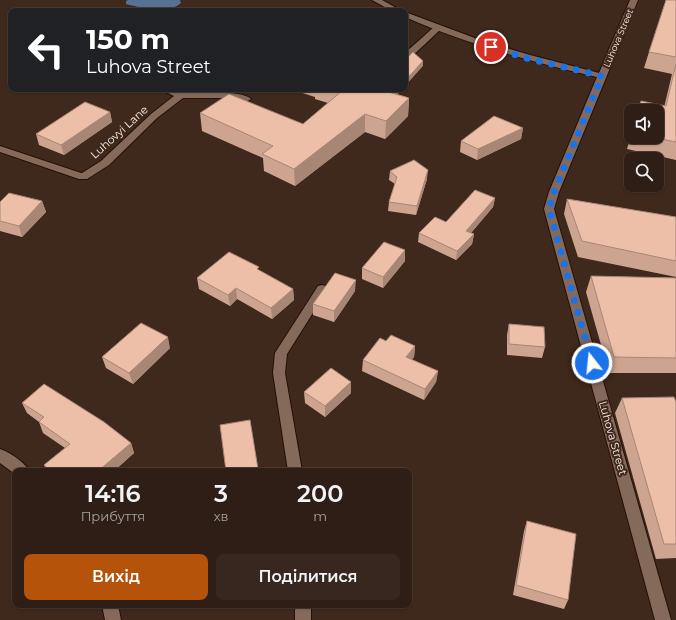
<!DOCTYPE html>
<html lang="uk">
<head>
<meta charset="utf-8">
<style>
	body { margin:0; font-family:Montserrat,sans-serif; background:#37271e; color:#f1f3f6; height:100vh; display:flex; flex-direction:column; font-size:15px; white-space:nowrap }
	* { box-sizing:border-box; margin:0 }
	p { font-size:13px; color:#a7a2a0 }
	.icon { flex:none; width:22px; height:22px; fill:none; stroke:currentColor; stroke-width:2; stroke-linecap:round; stroke-linejoin:round }
	.map { position:relative; flex:1; overflow:hidden }
	.details { position:absolute; left:12px; top:468px; width:400px; height:140px; display:flex; flex-direction:column; background:#2f1e15; border-radius:8px; box-shadow:0 1px 3px #0004,0 0 0 1px #4a3c34 }
	.details>* { flex:none }
	.hud { position:absolute; left:8px; top:8px; width:400px; height:84px; border-radius:8px; box-shadow:0 1px 3px #0004,0 0 0 1px #4a3c34; background:#202124; color:#fff; overflow:hidden }
	.fabs { position:absolute; left:624px; top:104px; display:grid; gap:8px }
	.fabs a { display:grid; place-items:center; width:40px; height:40px; border-radius:8px; background:#2f1e15; box-shadow:0 1px 3px #0004,0 0 0 1px #4a3c34; font-size:20px }
	.pin { position:absolute; display:grid; place-items:center; width:34px; height:34px; color:#fff; margin:-17px; border:2px solid #fff; border-radius:50%; box-shadow:0 1px 4px #0007 }
	.me { position:absolute; width:44px; margin:-22px; rotate:344deg; stroke-linejoin:round; filter:drop-shadow(0 0 3px #0008) }
	.turn { display:flex; align-items:center; gap:14px; height:84px; padding:0 12px; font-size:18px }
	.turn .icon { width:52px; height:52px; stroke-width:2.5 }
	.turn b { display:block; font-size:28px; line-height:34px }
	.eta { display:flex; justify-content:space-evenly; align-items:center; height:68px; text-align:center }
	.eta b { font-size:24px; font-weight:600; line-height:28px }
	.primary-button { display:flex; gap:8px; margin-top:auto; padding:8px 12px }
	.primary-button a { flex:1; height:46px; border-radius:8px; background:#b45309; color:#fff; font-size:16px; font-weight:600; line-height:46px; text-align:center }
	.primary-button a+a { background:#37271e; color:#f1f3f6 }
	.map>svg:first-child { display:block }
</style>
</head>
<body>
<div class="map">
<svg width="676" height="620" viewBox="0 0 676 620">
	<rect width="100%" height="100%" fill="#3f281c"/>
	<path fill="#567193" d="M128,0H180L181,3C169,14 141,8 126,4V1Z"/>
	<g fill="none" stroke-linecap="round" stroke-linejoin="round">
		<g stroke="#251005" stroke-width="2">
			<path id="lane" d="M434,27H440L441,29L408,60L405,61V53Z
				M160,89C169,89 173,90 181,92C196,95 240,89 251,99L246,102L220,98H183L157,118L109,165L87,179H79L78,177L79,175L101,161L151,114L174,96Z
				M322,285L326,286L328,289L287,354L285,373L302,471H288L273,373L275,353L318,286Z
				M295,605H311V620H295Z"/>
		</g>
		<g stroke="#251005" stroke-width="2">
			<path id="street" d="M372,0H382L402,11H392Z
				M630,0H638L559,192L554,209L671,620H655L544,209L549,192L597,77C532,62 467,44 405,17V12L480,40L530,55L599,73Z
				M0,146L87,175L88,177L87,179H79L0,152Z
				M0,449C9,452 25,462 29,471H15V474L0,463Z
				M102,605H118L121,620H105Z"/>
		</g>
		<use href="#lane" fill="#856a5c" fill-rule="evenodd"/>
		<use href="#street" fill="#856a5c" fill-rule="evenodd"/>
	</g>
	<path fill="#cda490" d="M676,0V160L627,149L631,135V137H657L672,74L644,68L649,52Z
		M229,89H246L242,93Z
		M290,89H402L397,94L409,98L408,116L385,139L365,132L295,186L264,171L263,158L202,131L200,113L303,124L328,103L315,99V97Z
		M110,112L112,122L64,155L39,145L36,134Z
		M523,128L521,139L477,160L460,152L461,141Z
		M390,171L427,179L416,215L388,211L389,202L395,184L389,180Z
		M495,198L493,207L471,233L474,234L472,244L456,260L418,242L419,233L446,222Z
		M567,199L676,217V277L578,257L564,214Z
		M42,201L46,212L22,237L0,231V202Z
		M405,261L383,288L362,279V268Z
		M259,270L293,289L294,300L272,319L237,299L230,306L199,289L197,278Z
		M591,276L676,278V373H609L586,292Z
		M355,291L334,322L313,315V304Z
		M509,324L545,347L542,358L507,355V335Z
		M386,341L415,346L414,357L411,360L438,371L436,382L424,400L362,371L363,360Z
		M170,348L133,384L106,368L102,357Z
		M304,392L351,393L325,417L305,403Z
		M622,398L676,402V558L656,559L615,413Z
		M22,403L131,443L134,453L114,471H47L44,465L65,448L43,433L39,422L27,413Z
		M250,420L258,471H226Z
		M527,521L568,600L564,609L513,595L524,531Z"/>
	<path fill="#a78676" d="M423,61V66L405,86V81Z
		M242,89H246L242,93Z
		M397,89H402L392,99V94Z
		M409,98L408,116L385,139L386,121Z
		M110,112L112,122L64,155L61,145Z
		M365,114V132L295,186L294,169Z
		M523,128L521,139L477,160L478,149Z
		M428,170L427,179L416,215L417,206Z
		M495,198L493,207L465,240L466,231Z
		M42,201L46,212L22,237L19,226Z
		M474,234L472,244L456,260L457,251Z
		M405,250V261L383,288V277Z
		M356,280L355,291L334,322V311Z
		M236,288L237,299L230,306L228,295Z
		M293,289L294,300L272,319L271,308Z
		M168,337L170,348L133,384L129,373Z
		M415,346L414,357L405,368L406,357Z
		M438,371L436,382L424,400L425,389Z
		M351,382V393L325,417V406Z
		M131,443L134,453L114,471H98Z"/>
	<path fill="#eebfa8" stroke="#a78676" d="M666,0H676V57L649,52Z
		M413,52L423,61L405,81V57L409,56Z
		M676,64V142L652,137H657V111H638L641,101L666,106Z
		M337,89H386L385,91L409,98L386,121L365,114L294,169L262,154L273,146L200,113L229,94L303,124L342,91Z
		M387,89H386H397L393,93L386,91Z
		M85,102L110,112L61,145L36,134Z
		M494,116L523,128L478,149L461,141Z
		M414,160L428,170L417,206L389,202L397,177L390,171Z
		M475,190L495,198L466,231L474,234L457,251L419,233L435,217L446,222Z
		M9,193L42,201L19,226L0,221V202Z
		M567,199L676,217V261L582,241Z
		M384,242L405,250L383,277L362,268Z
		M229,252L259,267L257,269L293,289L271,308L236,288L228,295L197,278Z
		M335,273L356,280L334,311L313,304Z
		M591,276L676,278V358L614,357Z
		M141,323L168,337L129,373L102,357Z
		M509,324L544,327L545,347L509,344Z
		M391,335L415,346L406,357L438,371L425,389L363,360L380,338L386,341Z
		M331,368L351,382L325,406L304,392Z
		M44,384L104,422L131,443L98,471H51L44,465L70,444L39,422L44,417L22,403Z
		M674,397L676,402V544H664L622,398Z
		M250,420L258,469L244,471H226L220,425Z
		M527,521L576,534L568,600L516,585Z"/>
	<g fill="none" stroke-linecap="round" stroke-linejoin="round">
		<path stroke="#1a73e8" stroke-width="7" stroke-dasharray="0 12.6" d="M491,47L526,58L602,76L554,192L549,209L592,363"/>
	</g>
	<g text-anchor="middle" dominant-baseline="central" stroke-width="4" stroke-linejoin="round" paint-order="stroke">
		<g font-size="9" fill="#fdf0ea" stroke="#3f281c">
			<text transform="translate(618 38) rotate(-67)">Luhova Street</text>
		</g>
		<g font-size="11" fill="#fdf0ea" stroke="#3f281c">
			<text transform="translate(119 132) rotate(-42)">Luhovyi Lane</text>
			<text transform="translate(613 438) rotate(74)">Luhova Street</text>
		</g>
	</g>
</svg>
<div class="fabs">
<a><svg class="icon" aria-label="sound" viewBox="0 0 24 24"><path d="M4 9h4l5-4v14l-5-4H4zM17 9q2 3 0 6"/></svg></a>
<a><svg class="icon" aria-label="search" viewBox="0 0 24 24"><circle cx="10" cy="10" r="6"/><path d="M15 15l6 6"/></svg></a>
</div>
<div class="pin" style="left:491px;top:47px;background:#d93025"><svg class="icon" aria-label="arrive" viewBox="0 0 24 24"><path d="M6 21V4h12l-3 4 3 4H6"/></svg></div>
<svg class="me" style="left:592px;top:363px" viewBox="-20 -20 40 40"><circle r="17" fill="#1a73e8" stroke="#fff" stroke-width="3"/><path d="M0-11L8 9 0 5-8 9z" fill="#fff"/></svg>
<div class="hud">
<div class="turn"><svg class="icon" aria-label="left" viewBox="0 0 24 24"><path d="M17 20v-9H6M10 6l-5 5 5 5"/></svg><div><b>150 m</b>Luhova Street</div></div>
</div>
<section class="details">
<div class="eta">
<div><b>14:16</b><p>Прибуття</p></div>
<div><b>3</b><p>хв</p></div>
<div><b>200</b><p>m</p></div>
</div>
<div class="primary-button"><a>Вихід</a><a>Поділитися</a></div>
</section>
</div>
</body>
</html>
